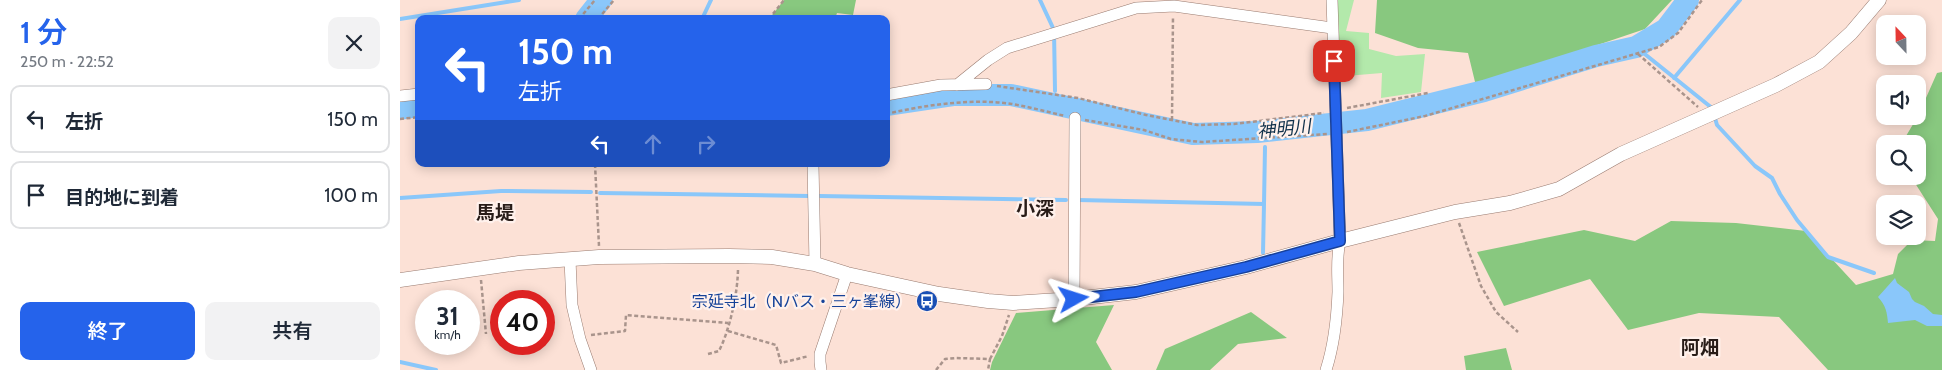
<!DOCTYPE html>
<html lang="ja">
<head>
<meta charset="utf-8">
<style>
	body { margin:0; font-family:Cabin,"Noto Sans JP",sans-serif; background:#f2f2f3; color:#1f2937; height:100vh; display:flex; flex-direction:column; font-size:19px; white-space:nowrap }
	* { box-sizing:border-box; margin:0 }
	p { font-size:16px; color:#747a83 }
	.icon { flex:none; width:28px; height:28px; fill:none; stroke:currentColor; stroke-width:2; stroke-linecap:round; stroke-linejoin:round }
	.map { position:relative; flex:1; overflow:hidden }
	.sheet { display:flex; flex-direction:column; background:#fff; width:400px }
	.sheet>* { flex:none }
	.banner { position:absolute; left:15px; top:15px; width:475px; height:152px; border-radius:10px; box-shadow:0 2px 12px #0003; background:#2563eb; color:#fff; overflow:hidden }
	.needle { width:32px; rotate:338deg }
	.controls { position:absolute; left:1476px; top:15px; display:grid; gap:10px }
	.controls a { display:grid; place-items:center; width:50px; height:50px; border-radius:10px; background:#fff; box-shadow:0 2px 12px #0003; font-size:25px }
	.speed { position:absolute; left:15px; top:290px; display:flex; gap:10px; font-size:25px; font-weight:700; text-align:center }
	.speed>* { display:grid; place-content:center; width:65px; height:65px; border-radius:50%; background:#fff; box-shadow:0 2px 12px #0003; line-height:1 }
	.speed small { font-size:12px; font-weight:400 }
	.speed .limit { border:8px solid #d22; background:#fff; color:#111 }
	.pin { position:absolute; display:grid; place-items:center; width:42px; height:42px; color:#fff; margin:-21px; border-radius:10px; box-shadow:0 2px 8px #0006 }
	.me { position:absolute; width:55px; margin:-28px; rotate:84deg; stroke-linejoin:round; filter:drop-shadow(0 0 4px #0008) }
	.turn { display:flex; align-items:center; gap:18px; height:105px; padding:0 20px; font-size:22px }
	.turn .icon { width:65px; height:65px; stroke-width:2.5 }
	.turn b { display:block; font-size:35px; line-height:42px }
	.lanes { display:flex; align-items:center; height:48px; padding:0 20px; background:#0003; justify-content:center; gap:25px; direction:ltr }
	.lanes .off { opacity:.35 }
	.round { display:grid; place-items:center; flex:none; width:52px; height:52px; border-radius:10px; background:#f2f2f3 }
	.overview { display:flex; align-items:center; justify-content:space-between; height:85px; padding:0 20px }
	h1 { font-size:30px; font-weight:600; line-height:38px; color:#2563eb }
	.action { display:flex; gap:10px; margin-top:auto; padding:10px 20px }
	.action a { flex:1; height:58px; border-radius:10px; background:#2563eb; color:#fff; font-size:20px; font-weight:600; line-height:58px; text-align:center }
	.action a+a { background:#f2f2f3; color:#1f2937 }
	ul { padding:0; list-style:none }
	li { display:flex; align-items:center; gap:15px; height:68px; margin:0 10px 8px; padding:0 10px; border:2px solid #e0e1e3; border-radius:10px }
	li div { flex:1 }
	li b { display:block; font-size:19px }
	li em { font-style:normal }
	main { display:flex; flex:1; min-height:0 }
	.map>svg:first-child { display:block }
</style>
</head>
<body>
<main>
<section class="sheet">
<div class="overview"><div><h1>1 分</h1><p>250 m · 22:52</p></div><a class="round"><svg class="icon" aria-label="close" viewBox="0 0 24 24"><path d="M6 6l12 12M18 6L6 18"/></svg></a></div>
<ul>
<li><svg class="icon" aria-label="left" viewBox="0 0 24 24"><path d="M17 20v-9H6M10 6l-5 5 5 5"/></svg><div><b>左折</b></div><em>150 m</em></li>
<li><svg class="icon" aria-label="arrive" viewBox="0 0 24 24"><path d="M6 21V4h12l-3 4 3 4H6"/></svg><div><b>目的地に到着</b></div><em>100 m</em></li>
</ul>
<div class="action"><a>終了</a><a>共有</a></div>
</section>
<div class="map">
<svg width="1542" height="370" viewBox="0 0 1542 370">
	<rect width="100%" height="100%" fill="#fce1d6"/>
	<path fill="#b3e9ab" d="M932,0H954L946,31L969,33V49L996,56L1025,54L1021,92L981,98L982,73L934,77Z"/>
	<path fill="#88c87f" d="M384,0H456L453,15L437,13L435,19H369Z
		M977,0H1272L1245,29L1076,86L1068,53L1018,48L975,33Z
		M1542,72V370H1428L1379,317L1299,313L1228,330L1190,279L1104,306L1077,252L1184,230L1235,241L1271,221L1336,223L1406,231L1456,285L1493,274L1498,254L1512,240L1535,241L1538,219L1513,180L1512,176H1518V144H1507L1506,136L1518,116L1537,73Z
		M714,305L696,342L712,370H590L592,362L616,313Z
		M851,312L887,338L838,344L810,370H756L765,349Z
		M1106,348L1112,370H1066L1064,356Z"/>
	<path fill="#8ac7fa" d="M1495,278L1497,283L1509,292L1512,299L1515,302L1524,306L1533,314L1542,315V326H1527L1515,320L1488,323C1487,312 1486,306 1478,297Z"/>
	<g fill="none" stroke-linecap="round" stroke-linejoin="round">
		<path stroke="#8ac7fa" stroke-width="4" d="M640,0L654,30L655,91
			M0,19L119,0
			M302,19L311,0
			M1236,47L1312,108L1317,125L1355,166L1372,178L1380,194L1397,220L1428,257L1474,273
			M1274,78L1340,0
			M200,193L409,196
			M419,196L666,200
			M0,198L101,191L191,192
			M678,200L864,204L863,253
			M864,204L865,147
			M0,362L36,370"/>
		<path stroke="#8ac7fa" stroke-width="22" d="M186,19L201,0
			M486,105L553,95H611L793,134L857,132L967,120L1084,91L1196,56L1236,47L1266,29L1288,0
			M0,109L19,106"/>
		<g stroke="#997b70" stroke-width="12">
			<path id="minor" d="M557,85L588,60L607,48L736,8L774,6L932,28
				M486,95L541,85L586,84
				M0,96L19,94
				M413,164L415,264
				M170,260L172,305L180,339L191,370
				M674,299L675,118
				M421,370L420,362V354L447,274
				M926,370C934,345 937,317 938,292C938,273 936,259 940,241L932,0"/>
		</g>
		<g stroke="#997b70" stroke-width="15">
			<path id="tertiary" d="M0,280L119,263L199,257L329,256L372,257L415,264L447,274L539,294L588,301L613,303L674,299L736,292L846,267L940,241L1055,212L1110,203L1159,189L1221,154L1376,85L1419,62L1451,33L1479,0"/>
		</g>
		<path stroke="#a9948c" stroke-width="2.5" stroke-dasharray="4 2.5" stroke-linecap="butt" d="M179,19L195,0
			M198,19L214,0
			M369,19L384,0
			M1238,54L1298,107
			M597,86L678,98L746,115L797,125L834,124L924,113
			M947,108L1028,93
			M486,114C525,105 573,98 612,104C630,107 648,112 665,116
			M0,119L19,117
			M685,120L744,130L771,139L802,142L927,134
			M772,120L773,16
			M947,132L1025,116L1259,47L1278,33L1302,0
			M195,164L199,246
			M1059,223L1081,286L1096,312L1118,332
			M81,280L86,334
			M328,331L376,345L381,363L409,356
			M191,335L225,331L226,315L328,323
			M308,354L319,351C330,329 338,292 338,268
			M590,359L602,336L609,315
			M536,370L545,359L556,358L590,359L588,370"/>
		<use href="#minor" stroke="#fff" stroke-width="11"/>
		<use href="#tertiary" stroke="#fff" stroke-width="14"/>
	</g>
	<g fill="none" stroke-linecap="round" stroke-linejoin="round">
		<g stroke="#184099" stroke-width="12">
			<path id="route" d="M674,299L736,292L846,267L940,241L934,61"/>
		</g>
		<use href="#route" stroke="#2563eb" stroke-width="9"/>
	</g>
	<defs>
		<g id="bus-disc" transform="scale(1.125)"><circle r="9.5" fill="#1a4fb4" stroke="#fff1ec"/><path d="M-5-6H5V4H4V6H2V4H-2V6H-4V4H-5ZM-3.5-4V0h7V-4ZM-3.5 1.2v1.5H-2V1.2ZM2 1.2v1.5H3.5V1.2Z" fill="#fff"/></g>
	</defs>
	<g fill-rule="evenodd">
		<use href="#bus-disc" x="527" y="301"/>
	</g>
	<g text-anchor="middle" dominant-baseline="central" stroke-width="4.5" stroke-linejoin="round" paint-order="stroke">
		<g font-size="16" fill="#164399" stroke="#fff1ec" text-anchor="end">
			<text x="511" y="301">宗延寺北（Nバス・三ヶ峯線）</text>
		</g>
		<g font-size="18" font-style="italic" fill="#10314b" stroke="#fff1ec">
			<text transform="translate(884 129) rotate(-6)">神明川</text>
		</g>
		<g font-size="19" font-weight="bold" fill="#281c18" stroke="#fff1ec">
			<text x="635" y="208">小深</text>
			<text x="95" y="212">馬堤</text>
			<text x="1300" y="347">阿畑</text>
		</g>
	</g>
</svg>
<div class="controls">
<a><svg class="needle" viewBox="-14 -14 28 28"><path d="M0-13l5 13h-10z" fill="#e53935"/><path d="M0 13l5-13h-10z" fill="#747a83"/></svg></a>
<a><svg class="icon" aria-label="sound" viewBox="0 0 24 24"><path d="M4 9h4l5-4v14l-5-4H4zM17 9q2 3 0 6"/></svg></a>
<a><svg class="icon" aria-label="search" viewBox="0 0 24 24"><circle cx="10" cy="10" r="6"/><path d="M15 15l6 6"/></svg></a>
<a><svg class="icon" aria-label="layers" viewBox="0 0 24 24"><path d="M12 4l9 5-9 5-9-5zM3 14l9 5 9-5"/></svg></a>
</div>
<div class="speed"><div>31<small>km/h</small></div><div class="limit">40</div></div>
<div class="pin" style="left:934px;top:61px;background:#d93025"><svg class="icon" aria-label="arrive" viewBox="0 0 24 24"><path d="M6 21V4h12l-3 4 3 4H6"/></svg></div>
<svg class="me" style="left:674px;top:299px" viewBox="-20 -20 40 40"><path d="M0-17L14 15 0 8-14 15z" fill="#2563eb" stroke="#fff" stroke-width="4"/></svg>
<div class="banner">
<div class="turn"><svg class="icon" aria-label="left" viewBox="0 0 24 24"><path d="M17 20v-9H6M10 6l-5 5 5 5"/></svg><div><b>150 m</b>左折</div></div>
<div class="lanes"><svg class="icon" aria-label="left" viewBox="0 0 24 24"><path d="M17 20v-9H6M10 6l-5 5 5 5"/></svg><svg class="icon off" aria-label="ahead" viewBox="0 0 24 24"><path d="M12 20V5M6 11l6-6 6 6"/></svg><svg class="icon off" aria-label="right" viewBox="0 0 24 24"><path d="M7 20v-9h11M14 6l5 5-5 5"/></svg></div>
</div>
</div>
</main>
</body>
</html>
